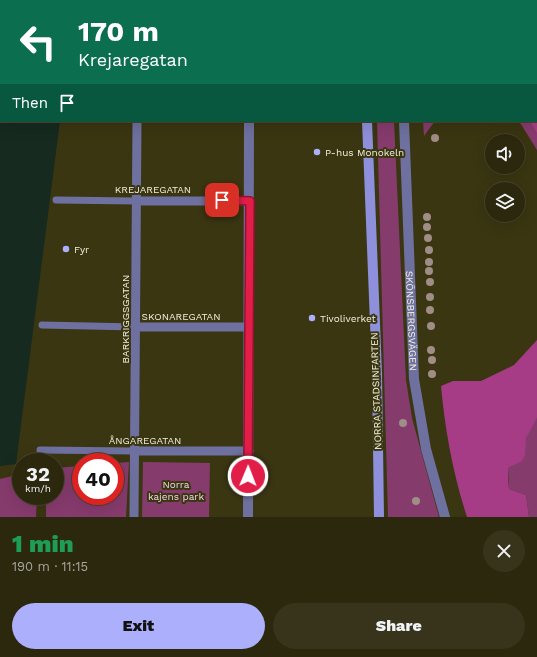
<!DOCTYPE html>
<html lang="en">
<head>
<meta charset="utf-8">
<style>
	body { margin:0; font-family:"Work Sans",sans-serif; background:#38341c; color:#f1f3f6; height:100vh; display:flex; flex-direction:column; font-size:15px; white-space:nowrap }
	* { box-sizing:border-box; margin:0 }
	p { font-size:13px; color:#a6a69e }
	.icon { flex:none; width:22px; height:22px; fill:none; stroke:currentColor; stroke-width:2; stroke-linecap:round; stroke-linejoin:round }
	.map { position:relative; height:517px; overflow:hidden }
	.details { display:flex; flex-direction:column; background:#2c280e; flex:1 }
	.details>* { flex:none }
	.top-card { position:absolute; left:0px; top:0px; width:537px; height:122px; box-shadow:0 4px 16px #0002,0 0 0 1px #48442e; background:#0b6e4f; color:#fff; overflow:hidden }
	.tools { position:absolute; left:485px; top:134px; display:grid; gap:8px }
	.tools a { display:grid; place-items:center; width:40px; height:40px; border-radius:50%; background:#2c280e; box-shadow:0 4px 16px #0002,0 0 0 1px #48442e; font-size:20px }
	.speed { position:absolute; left:12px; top:453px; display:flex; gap:8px; font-size:20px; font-weight:700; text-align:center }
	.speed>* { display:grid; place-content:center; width:52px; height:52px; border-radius:50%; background:#2c280e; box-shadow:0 4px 16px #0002,0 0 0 1px #48442e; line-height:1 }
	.speed small { font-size:10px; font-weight:400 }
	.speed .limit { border:6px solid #d22; background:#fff; color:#111 }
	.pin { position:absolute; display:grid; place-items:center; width:34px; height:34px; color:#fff; margin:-17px; border-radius:8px; box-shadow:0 2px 6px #0006 }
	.me { position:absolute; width:44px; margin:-22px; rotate:1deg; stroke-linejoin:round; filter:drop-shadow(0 0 3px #0008) }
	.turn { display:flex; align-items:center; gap:14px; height:84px; padding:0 12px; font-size:18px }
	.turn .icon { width:52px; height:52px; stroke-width:2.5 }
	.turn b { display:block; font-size:28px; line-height:34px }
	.then { display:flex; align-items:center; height:38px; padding:0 12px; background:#0003; gap:8px; font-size:15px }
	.round { display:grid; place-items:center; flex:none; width:42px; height:42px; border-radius:21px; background:#38341c }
	.headline { display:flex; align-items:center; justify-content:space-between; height:68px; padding:0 12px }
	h1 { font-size:24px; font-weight:800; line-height:30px; color:#1e9e55 }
	.primary-button { display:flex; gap:8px; margin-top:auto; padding:8px 12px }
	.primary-button a { flex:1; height:46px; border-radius:24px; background:#acaffb; color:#111; font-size:16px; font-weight:800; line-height:46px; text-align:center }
	.primary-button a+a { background:#38341c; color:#f1f3f6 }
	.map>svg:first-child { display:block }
</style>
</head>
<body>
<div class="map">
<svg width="537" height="517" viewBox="0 0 537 517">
	<rect width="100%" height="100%" fill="#3a3612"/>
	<path fill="#863b6d" d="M412,0H537V150L519,121H536V1Z
		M377,121H394L406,380L412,418L439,517H388Z
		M423,121H435L424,136Z
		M537,418V517H529L526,495L509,489L508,468C533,454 520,458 526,438C528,431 533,423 537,418Z
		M129,462L126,517H46V496H55V468L81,466V496H115V463Z
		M143,462L210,463L209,517H142Z
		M21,474V496H37L36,517H0V479Z"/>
	<path fill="#a53c85" d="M536,76L537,77V133L530,121H536Z
		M537,340V418L526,438L525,455L522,461L508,468V479L509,489L526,495L529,517H467C453,474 445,430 441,386L453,381H481L514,365Z"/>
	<path fill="#162a20" d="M0,0H66L1,1V121H60L16,464L0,466Z"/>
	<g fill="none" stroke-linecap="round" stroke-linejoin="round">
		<path stroke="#6e709f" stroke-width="4.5" d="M324,0V1
			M310,1V0"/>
		<path stroke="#6e709f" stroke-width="7" d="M56,200L136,201
			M42,325L136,327
			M40,450L134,451"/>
		<path stroke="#6e709f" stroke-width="9" d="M136,201H250
			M136,327H249
			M134,451H249
			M134,517L137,121"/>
		<g stroke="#6e709f" stroke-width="10">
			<path d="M249,0V1"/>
			<path d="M397,0V1"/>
			<path id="s1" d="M404,121L414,379L426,449L445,517"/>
			<path d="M248,517L249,121"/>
		</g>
		<path stroke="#8e90db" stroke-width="10" d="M361,0V1
			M371,0L372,1
			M367,121L377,374L379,517"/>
	</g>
	<g fill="#9f8d86">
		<circle cx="435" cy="138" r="4"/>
		<circle cx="427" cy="217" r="4"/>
		<circle cx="427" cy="227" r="4"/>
		<circle cx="428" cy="238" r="4"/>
		<circle cx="429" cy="250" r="4"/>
		<circle cx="429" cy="262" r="4"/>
		<circle cx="429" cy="271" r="4"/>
		<circle cx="430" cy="282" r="4"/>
		<circle cx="430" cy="297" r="4"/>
		<circle cx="430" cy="310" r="4"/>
		<circle cx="431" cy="326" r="4"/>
		<circle cx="431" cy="350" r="4"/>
		<circle cx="432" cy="360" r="4"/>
		<circle cx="432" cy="374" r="4"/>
		<circle cx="403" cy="423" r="4"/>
		<circle cx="416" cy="501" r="4"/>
	</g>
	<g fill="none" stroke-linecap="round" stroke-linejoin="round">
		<g stroke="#92132f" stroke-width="10">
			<path id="route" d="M222,200L250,201L248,476"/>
		</g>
		<use href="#route" stroke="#e11d48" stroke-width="7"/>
	</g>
	<g fill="#acaffb" stroke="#3a3612" stroke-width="1.5">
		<circle cx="317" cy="152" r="4"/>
		<circle cx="66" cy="249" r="4"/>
		<circle cx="312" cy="318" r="4"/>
	</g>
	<g text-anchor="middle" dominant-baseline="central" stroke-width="4" stroke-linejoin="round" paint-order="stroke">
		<g font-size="10" fill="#f3f1dd" stroke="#3a3612" text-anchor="start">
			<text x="325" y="152">P-hus Monokeln</text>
			<text x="74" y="249">Fyr</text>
			<text x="320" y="318">Tivoliverket</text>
		</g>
		<g font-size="10" fill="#f3f1dd" stroke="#3a3612">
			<text x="153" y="189">KREJAREGATAN</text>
			<text x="181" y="316">SKONAREGATAN</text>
			<text transform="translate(125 319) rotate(-90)">BARKRIGGSGATAN</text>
			<text stroke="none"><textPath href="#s1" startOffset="200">SKÖNSBERGSVÄGEN</textPath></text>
			<text transform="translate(376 391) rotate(-92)">NORRA STADSINFARTEN</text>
			<text x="145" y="440">ÅNGAREGATAN</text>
		</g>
		<g font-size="10" fill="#f1d5e5" stroke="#3a3612">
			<text x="176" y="484">Norra<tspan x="176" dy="12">kajens park</tspan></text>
		</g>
	</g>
</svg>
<div class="tools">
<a><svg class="icon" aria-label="sound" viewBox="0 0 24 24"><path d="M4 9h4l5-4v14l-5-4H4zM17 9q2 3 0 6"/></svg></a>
<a><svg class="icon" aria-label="layers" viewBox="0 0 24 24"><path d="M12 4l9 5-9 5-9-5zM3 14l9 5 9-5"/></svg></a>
</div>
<div class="speed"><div>32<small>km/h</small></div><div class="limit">40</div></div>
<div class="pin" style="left:222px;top:200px;background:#d93025"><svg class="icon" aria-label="arrive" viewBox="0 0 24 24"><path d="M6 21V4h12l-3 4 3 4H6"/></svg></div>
<svg class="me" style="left:248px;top:476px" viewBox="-20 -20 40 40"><circle r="17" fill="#e11d48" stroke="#fff" stroke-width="3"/><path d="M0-11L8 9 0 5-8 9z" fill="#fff"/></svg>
<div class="top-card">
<div class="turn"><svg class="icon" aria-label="left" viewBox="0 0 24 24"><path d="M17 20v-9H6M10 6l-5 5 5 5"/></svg><div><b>170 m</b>Krejaregatan</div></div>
<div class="then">Then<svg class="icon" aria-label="arrive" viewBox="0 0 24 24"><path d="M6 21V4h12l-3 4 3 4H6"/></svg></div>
</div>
</div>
<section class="details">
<div class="headline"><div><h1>1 min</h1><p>190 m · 11:15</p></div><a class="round"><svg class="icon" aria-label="close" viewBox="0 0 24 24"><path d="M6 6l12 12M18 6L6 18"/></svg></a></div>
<div class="primary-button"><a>Exit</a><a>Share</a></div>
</section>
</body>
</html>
